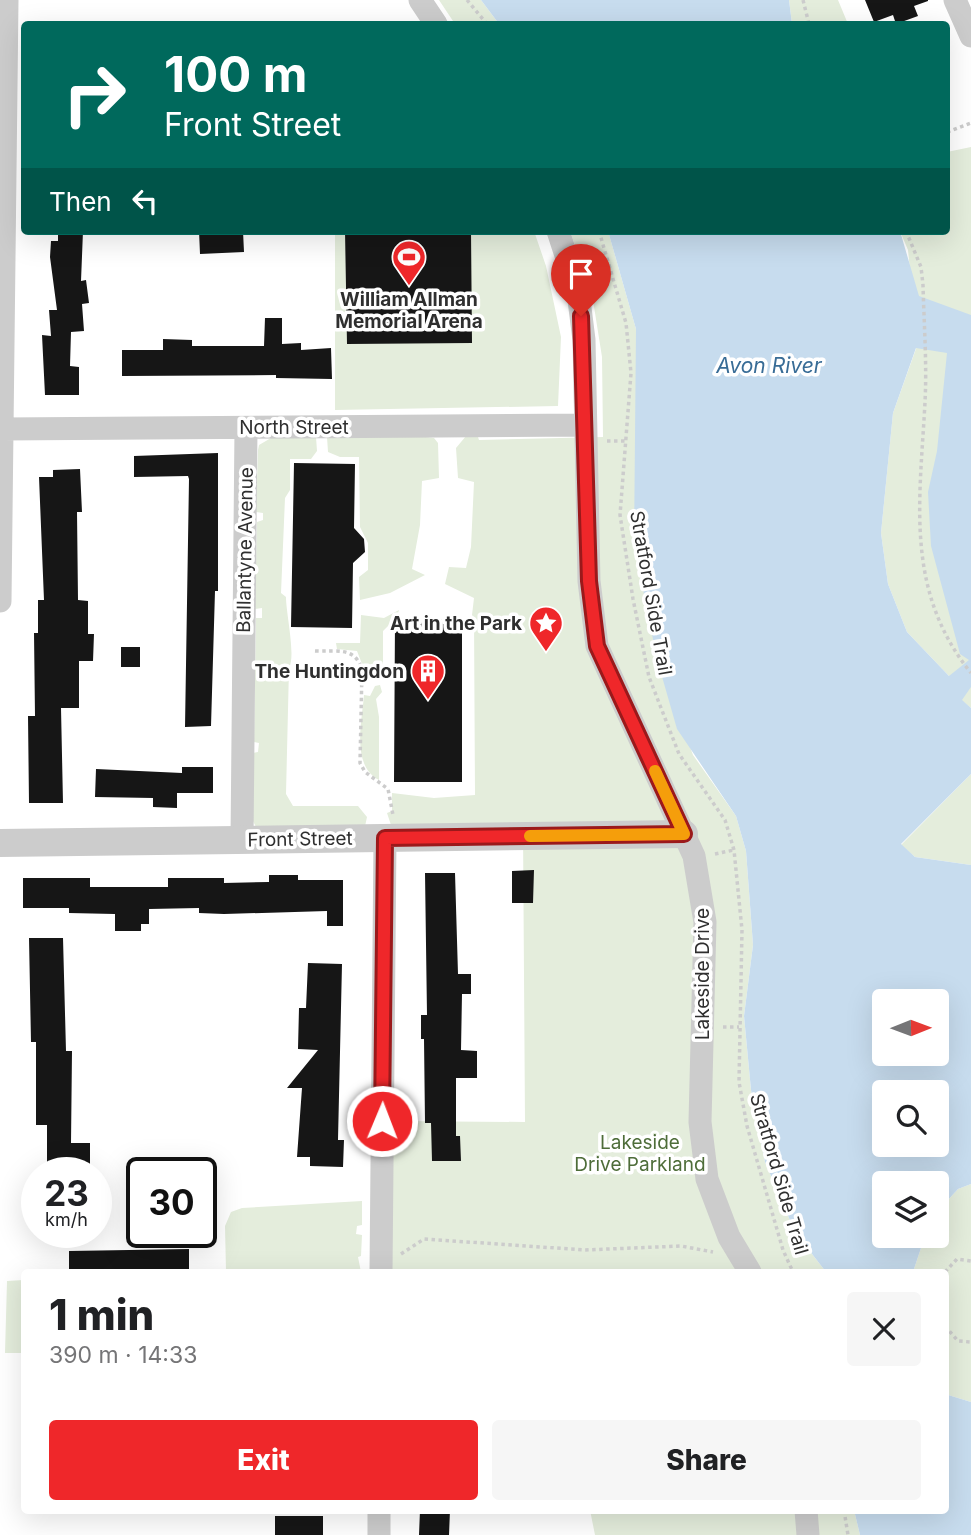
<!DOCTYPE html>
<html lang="en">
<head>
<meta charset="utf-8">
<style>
	body { margin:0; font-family:Inter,sans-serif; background:#f6f6f6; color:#202124; height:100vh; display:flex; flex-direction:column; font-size:26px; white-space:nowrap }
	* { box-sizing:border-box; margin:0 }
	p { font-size:23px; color:#757577 }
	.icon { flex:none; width:38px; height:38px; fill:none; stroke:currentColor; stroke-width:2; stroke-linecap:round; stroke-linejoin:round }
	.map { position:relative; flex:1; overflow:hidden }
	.sheet { position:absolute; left:21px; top:1269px; width:928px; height:245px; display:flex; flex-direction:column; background:#fff; border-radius:7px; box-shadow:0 7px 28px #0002 }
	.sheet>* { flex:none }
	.hud { position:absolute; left:21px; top:21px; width:929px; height:214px; border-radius:7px; box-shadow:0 7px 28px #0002; background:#00695c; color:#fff; overflow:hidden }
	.needle { width:46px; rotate:89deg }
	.fabs { position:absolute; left:872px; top:989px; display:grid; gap:14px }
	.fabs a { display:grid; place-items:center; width:77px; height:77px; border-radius:7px; background:#fff; box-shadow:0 7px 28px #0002; font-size:35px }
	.speed { position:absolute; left:21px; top:1157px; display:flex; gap:14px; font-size:35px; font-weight:700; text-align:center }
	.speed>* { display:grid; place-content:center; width:91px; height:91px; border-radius:50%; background:#fff; box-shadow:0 7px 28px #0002; line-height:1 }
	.speed small { font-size:18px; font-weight:400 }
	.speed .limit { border:4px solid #111; border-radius:10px; background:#fff; color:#111 }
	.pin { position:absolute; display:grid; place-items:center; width:60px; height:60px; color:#fff; margin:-72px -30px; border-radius:50% 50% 50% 0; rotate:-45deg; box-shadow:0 0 7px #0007 }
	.pin .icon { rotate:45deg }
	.me { position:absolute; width:77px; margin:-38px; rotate:1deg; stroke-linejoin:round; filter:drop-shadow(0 0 5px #0008) }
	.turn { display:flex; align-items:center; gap:24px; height:147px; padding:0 28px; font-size:32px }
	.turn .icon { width:91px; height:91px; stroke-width:2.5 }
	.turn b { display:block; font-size:49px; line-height:60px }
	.then { display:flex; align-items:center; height:66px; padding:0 28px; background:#0003; gap:14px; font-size:26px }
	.round { display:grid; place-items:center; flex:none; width:74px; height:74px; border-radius:7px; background:#f6f6f6 }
	.headline { display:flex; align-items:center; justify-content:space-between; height:119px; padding:0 28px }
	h1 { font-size:42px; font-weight:800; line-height:52px }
	.primary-button { display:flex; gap:14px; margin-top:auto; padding:14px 28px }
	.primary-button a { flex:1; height:80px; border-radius:7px; background:#ef272a; color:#fff; font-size:28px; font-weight:800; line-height:80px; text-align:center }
	.primary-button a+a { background:#f6f6f6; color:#202124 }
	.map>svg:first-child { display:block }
</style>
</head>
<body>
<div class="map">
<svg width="971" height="1535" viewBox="0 0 971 1535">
	<rect width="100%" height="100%" fill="#fff"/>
	<path fill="#e4eddc" d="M439,0H481L499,24H455Z
		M789,0H838L848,24H792Z
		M971,147V708L961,700L949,676L907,632L888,584L881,533L893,413L917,346L908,250L900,231H947V152Z
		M335,231H534L546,266L561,337L558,406L335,410Z
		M570,231H608L636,329V400L657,659L693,755L736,816L746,851L753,945L744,1016L751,1090L765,1162L795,1232L826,1272H391L393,1121L525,1122L523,829L392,828L387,813L392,811V793L434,798L475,795L474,618L472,615L474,598L445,584L449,567L466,568L471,547L474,482L458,478L456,448L466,436L478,437L479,440L603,437L602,357L592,294Z
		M316,437L317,451L311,459H290V490L285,498L281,593L286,597C286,614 296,655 289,668L286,794L293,806H358L367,817L364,831L256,827L253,821V753L258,752L259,743L254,742L256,618H262V608L255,609L257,522L263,520V513L256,512L258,450L259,445L271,438Z
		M327,437H426L434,438L438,443L439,478L422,481L420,525L412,569L425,575L390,593L360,600L359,577L368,570V543L360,527L359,457H340L328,452Z
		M399,610L397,617L383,631V670L364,669L357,651L337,649L336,643H360L361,615L384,618Z
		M380,685L382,692L376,699L379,717V780C351,766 362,721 364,695L370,696L375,686Z
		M971,774V865L915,857L901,845Z
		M971,1184V1402L945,1394V1272H913L925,1236H936V1213L958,1189Z
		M362,1201V1225L357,1226L356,1234L362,1235L361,1256L358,1257L361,1272H226L225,1226L231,1212L242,1208Z
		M24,1280V1353H5L7,1281Z
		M590,1510H854L860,1535H595Z"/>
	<path fill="#c7dcee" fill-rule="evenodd" d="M481,0H789L792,24H499Z
		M608,231H900L919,296L971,315V687L962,700L971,708V774L901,844L915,857L971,865V1184L958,1189L936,1213V1183H884V1236H925L913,1272H826L795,1232L765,1162L751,1090L744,1016L753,945L746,851L736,816L677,729L657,659L634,545L636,329ZM916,348L947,353L937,451L928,492L931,546L960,654L969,660L949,676L907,632L888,584L881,533L893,413ZM884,1001H936V1054H884ZM884,1092H936V1144H884Z
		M945,1394L971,1402V1535H860L854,1510H945Z"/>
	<path fill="#161616" d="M865,0H928V1L914,6L918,16L896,24L893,15L874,22Z
		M58,231H83L81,281L86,280L89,303L82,304L84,331L71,332L70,366L79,367V395H45L42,335L51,336L49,310H57L50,257L51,241H58Z
		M199,231H243L244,252L200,254Z
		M345,231H471L472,343L347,344Z
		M265,318H282V344L301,343V350L331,348L332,379L276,378V375L122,376V350H163V339L192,340V346H264Z
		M218,453V591H215L211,726L185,727L189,479L188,476L134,477V456Z
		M294,463L355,464L354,528L364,539L365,552L353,563L352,628L291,627Z
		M80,469L82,512H77L78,600L88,601V634H94L93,661H79V708H61L63,803H29L28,716H35L34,633H38V600H44L39,477H53V470Z
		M395,619H462V782H394Z
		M121,647H140V667H121Z
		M182,767H213V793H177V808L153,807V798L95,797L96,769L182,773Z
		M534,870L533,903H512V871Z
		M425,873H455L458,974H471V994H462L461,1050L477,1051V1078H456V1136H460L461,1161H432L431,1123H425L424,1039H421V1015H427Z
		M269,875H298V880H343V926H327V911L224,914L199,913V908L149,909V924H141V931H115V914L69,913V908H23V878H90V887H168V878H224V883L269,882Z
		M29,938H63L66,1051H72L71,1143H90V1172H47V1125H36V1042H31Z
		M308,963L342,964L338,1140H344L343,1167L310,1166V1157H297L302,1088H287L318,1050L298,1049L299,1008H306Z
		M189,1249V1272H69V1251Z
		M420,1510H450L449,1535H419Z
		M275,1516H323V1535H275Z"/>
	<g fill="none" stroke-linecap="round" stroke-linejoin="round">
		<path stroke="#ccc" stroke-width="3.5" stroke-dasharray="3.5 3.5" stroke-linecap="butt" d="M467,0L487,24
			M803,0L809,24
			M947,132L971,123
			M599,231L626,323L631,373L620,515L633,599L649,677L679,754L725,820L734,850L742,930L739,1082L747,1126L783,1250L793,1272
			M906,231L921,267L923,285C924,324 927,364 925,402C920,500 904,590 971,673
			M607,441H626
			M315,651C337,652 354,646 362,669L360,763L365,772L388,789L393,815
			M715,854L734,850
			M723,1027H739
			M401,1254L424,1239L585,1250L681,1246L713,1252
			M945,1272L957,1259L971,1261
			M945,1326L958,1341L971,1342
			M844,1510L848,1535"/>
		<path stroke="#ccc" stroke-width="23" d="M420,0L436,24
			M955,0L971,36
			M558,231L578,292L584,340L589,581L597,646L694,856L705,922L700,1122L707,1179L729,1237L750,1272
			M2,429L585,425
			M0,601L7,0
			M242,840L246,428
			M381,1272L385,838
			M806,1510L808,1535
			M379,1535V1510"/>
		<path stroke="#ccc" stroke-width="28" d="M0,843L684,834"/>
	</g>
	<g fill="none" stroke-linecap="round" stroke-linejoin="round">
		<g stroke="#9b191b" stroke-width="18">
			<path id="route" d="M382,1121L385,838L684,834L597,646L589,581L581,316"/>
		</g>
		<use href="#route" stroke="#ef272a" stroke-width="12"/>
		<path stroke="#f59e0b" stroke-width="12" d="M530,836L684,834L655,771"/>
	</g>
	<defs>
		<g id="stadium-pin" transform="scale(1.75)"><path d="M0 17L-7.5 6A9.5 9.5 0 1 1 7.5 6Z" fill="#ef272a" stroke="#fff"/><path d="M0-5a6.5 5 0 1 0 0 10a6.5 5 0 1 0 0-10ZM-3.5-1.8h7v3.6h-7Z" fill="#fff"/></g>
		<g id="sight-pin" transform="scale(1.75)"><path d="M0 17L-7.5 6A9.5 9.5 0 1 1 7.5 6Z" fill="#ef272a" stroke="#fff"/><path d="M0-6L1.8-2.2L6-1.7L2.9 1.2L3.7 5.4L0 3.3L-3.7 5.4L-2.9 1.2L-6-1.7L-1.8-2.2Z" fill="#fff"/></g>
		<g id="building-pin" transform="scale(1.75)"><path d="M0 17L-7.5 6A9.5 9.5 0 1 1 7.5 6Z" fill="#ef272a" stroke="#fff"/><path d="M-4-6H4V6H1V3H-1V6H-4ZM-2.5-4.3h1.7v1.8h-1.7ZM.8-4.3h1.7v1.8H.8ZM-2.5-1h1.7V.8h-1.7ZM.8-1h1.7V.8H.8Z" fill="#fff"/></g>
	</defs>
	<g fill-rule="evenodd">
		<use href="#stadium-pin" x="409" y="257"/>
		<use href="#sight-pin" x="546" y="623"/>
		<use href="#building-pin" x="428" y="671"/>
	</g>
	<g text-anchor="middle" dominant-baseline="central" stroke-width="7" stroke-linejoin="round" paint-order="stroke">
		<g font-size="19" font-weight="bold" fill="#2f2f2f" stroke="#fff" text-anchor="end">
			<text x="409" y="299" text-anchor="middle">William Allman<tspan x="409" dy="22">Memorial Arena</tspan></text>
			<text x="522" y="623">Art in the Park</text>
			<text x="404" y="671">The Huntingdon</text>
		</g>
		<g font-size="19" fill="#2f2f2f" stroke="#fff">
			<text x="294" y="427">North Street</text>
			<text transform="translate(245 550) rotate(-89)">Ballantyne Avenue</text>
			<text transform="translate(651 593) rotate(80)">Stratford Side Trail</text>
			<text transform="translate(300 839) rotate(-1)">Front Street</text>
			<text transform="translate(702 974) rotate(-90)">Lakeside Drive</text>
			<text transform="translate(779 1174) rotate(74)">Stratford Side Trail</text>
		</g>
		<g font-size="19" fill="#4e6d39" stroke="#fff">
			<text x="640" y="1142">Lakeside<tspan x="640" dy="22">Drive Parkland</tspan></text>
		</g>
		<g font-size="21" font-style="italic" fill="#386c96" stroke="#fff">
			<text x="769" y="365">Avon River</text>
		</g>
	</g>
</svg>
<div class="fabs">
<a><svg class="needle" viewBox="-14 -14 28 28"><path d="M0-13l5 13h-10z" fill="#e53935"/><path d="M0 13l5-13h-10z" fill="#757577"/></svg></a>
<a><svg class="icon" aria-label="search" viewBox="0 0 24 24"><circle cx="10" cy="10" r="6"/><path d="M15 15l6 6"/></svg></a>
<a><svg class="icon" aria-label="layers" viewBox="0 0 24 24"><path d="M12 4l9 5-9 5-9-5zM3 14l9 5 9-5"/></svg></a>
</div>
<div class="speed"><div>23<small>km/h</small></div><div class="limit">30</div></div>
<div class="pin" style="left:581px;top:316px;background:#d93025"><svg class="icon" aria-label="arrive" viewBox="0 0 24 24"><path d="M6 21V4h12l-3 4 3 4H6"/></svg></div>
<svg class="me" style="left:382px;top:1121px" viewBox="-20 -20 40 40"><circle r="17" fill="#ef272a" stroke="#fff" stroke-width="3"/><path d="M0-11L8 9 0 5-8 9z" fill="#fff"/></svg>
<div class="hud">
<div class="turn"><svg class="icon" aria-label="right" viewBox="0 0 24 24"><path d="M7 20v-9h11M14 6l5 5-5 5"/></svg><div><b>100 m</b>Front Street</div></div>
<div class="then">Then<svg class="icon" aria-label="left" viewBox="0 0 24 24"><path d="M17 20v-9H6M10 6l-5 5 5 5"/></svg></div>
</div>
<section class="sheet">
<div class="headline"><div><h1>1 min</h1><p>390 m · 14:33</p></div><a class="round"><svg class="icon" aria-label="close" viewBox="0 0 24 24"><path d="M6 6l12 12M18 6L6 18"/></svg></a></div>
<div class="primary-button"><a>Exit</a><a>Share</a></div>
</section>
</div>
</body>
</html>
